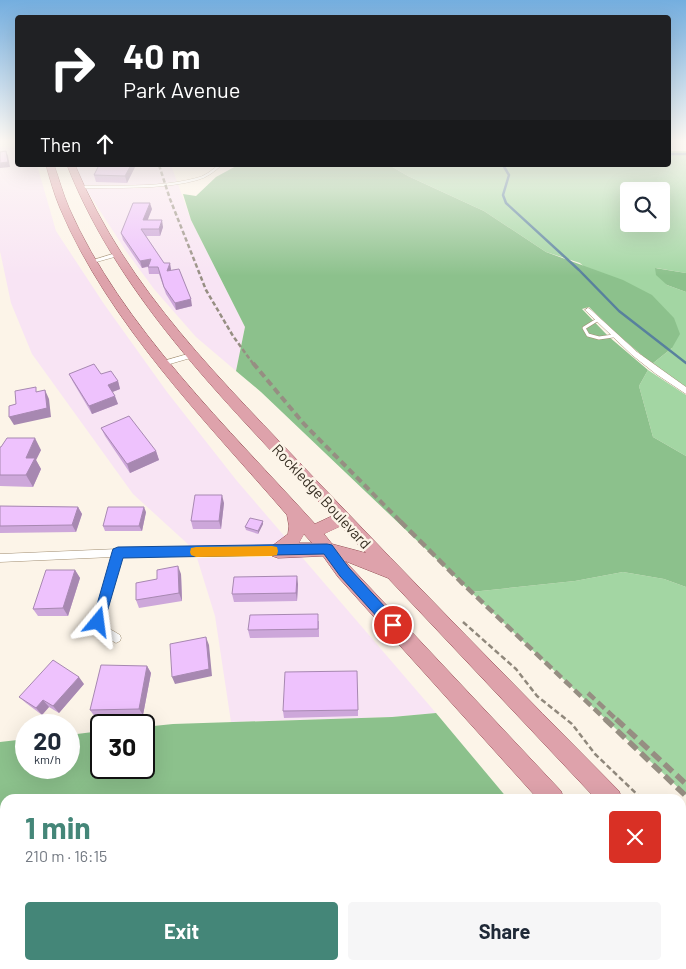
<!DOCTYPE html>
<html lang="en">
<head>
<meta charset="utf-8">
<style>
	body { margin:0; font-family:Barlow,sans-serif; background:#f6f6f7; color:#1f2937; height:100vh; display:flex; flex-direction:column; font-size:19px; white-space:nowrap }
	* { box-sizing:border-box; margin:0 }
	p { font-size:16px; color:#747a83 }
	.icon { flex:none; width:28px; height:28px; fill:none; stroke:currentColor; stroke-width:2; stroke-linecap:round; stroke-linejoin:round }
	.map { position:relative; flex:1; overflow:hidden }
	.panel { position:absolute; left:0px; top:794px; width:686px; height:176px; display:flex; flex-direction:column; background:#fff; border-radius:15px 15px 0 0; box-shadow:0 5px 20px #0002 }
	.panel>* { flex:none }
	.guide { position:absolute; left:15px; top:15px; width:656px; height:152px; border-radius:5px; box-shadow:0 5px 20px #0002; background:#202124; color:#fff; overflow:hidden }
	.tools { position:absolute; left:620px; top:182px; display:grid; gap:10px }
	.tools a { display:grid; place-items:center; width:50px; height:50px; border-radius:5px; background:#fff; box-shadow:0 5px 20px #0002; font-size:25px }
	.speed { position:absolute; left:15px; top:714px; display:flex; gap:10px; font-size:25px; font-weight:700; text-align:center }
	.speed>* { display:grid; place-content:center; width:65px; height:65px; border-radius:50%; background:#fff; box-shadow:0 5px 20px #0002; line-height:1 }
	.speed small { font-size:12px; font-weight:400 }
	.speed .limit { border:2px solid #111; border-radius:8px; background:#fff; color:#111 }
	.pin { position:absolute; display:grid; place-items:center; width:42px; height:42px; color:#fff; margin:-21px; border:2px solid #fff; border-radius:50%; box-shadow:0 1px 5px #0007 }
	.me { position:absolute; width:55px; margin:-28px; rotate:16deg; stroke-linejoin:round; filter:drop-shadow(0 0 4px #0008) }
	.turn { display:flex; align-items:center; gap:18px; height:105px; padding:0 25px; font-size:22px }
	.turn .icon { width:65px; height:65px; stroke-width:2.5 }
	.turn b { display:block; font-size:35px; line-height:42px }
	.then { display:flex; align-items:center; height:48px; padding:0 25px; background:#0003; gap:10px; font-size:19px }
	.round { display:grid; place-items:center; flex:none; width:52px; height:52px; border-radius:5px; background:#f6f6f7 }
	.summary { display:flex; align-items:center; justify-content:space-between; height:85px; padding:0 25px }
	h1 { font-size:30px; font-weight:700; line-height:38px; color:#448678 }
	.action { display:flex; gap:10px; margin-top:auto; padding:10px 25px }
	.action a { flex:1; height:58px; border-radius:5px; background:#448678; color:#fff; font-size:20px; font-weight:700; line-height:58px; text-align:center }
	.action a+a { background:#f6f6f7; color:#1f2937 }
	.map>svg:first-child { display:block }
</style>
</head>
<body>
<div class="map">
<svg width="686" height="969" viewBox="0 0 686 969">
	<rect width="100%" height="100%" fill="#fcf4e8"/>
	<path fill="#f8e4f4" d="M17,146L18,165H37L56,231L104,304L167,392L237,481L286,538L276,545L190,546L133,494L32,354L11,303L0,251V147Z
		M75,165H171L191,220L245,327L236,371L196,337L154,289L126,251L80,180Z
		M301,556L436,713L392,717L231,722L215,616L197,558L271,557L276,559L280,557Z
		M464,965H651L654,969H454Z"/>
	<path fill="#a3d6a3" fill-rule="evenodd" d="M669,151H686V273L656,268L667,285L686,292V387L652,364L672,348L580,263L546,252L484,211L408,176L389,165H669ZM629,191H661V224H629Z
		M648,370L686,395V456L653,437L639,386Z
		M623,572L664,579L686,587V795L471,592L575,581Z"/>
	<path fill="#8cc18c" d="M238,165H389L408,176L484,211L546,252L623,280L652,295L674,318L680,334L672,348L652,364L616,333L589,307L582,309L608,336L648,370L639,386L653,437L686,456V587L664,579L623,572L575,581L471,592L261,392L236,371L245,327L191,220L183,194L196,196L216,177Z
		M655,268L686,273V292L667,285L656,275Z
		M436,713L508,799H5V965H133L0,969V742L26,739V768H69V735L101,731V768H144V727L173,724L392,717Z
		M345,965H464L454,969H351Z"/>
	<g fill="none" stroke-linecap="round" stroke-linejoin="round">
		<path stroke="#58819d" stroke-width="2.5" d="M669,154H686
			M503,165L509,175L503,195L506,203L579,270L619,311L686,363"/>
		<g stroke="#a28f73" stroke-width="3">
			<path id="service-far1" d="M81,187C119,186 160,189 197,179C206,177 213,171 220,165"/>
		</g>
		<g stroke="#a28f73" stroke-width="4">
			<path id="service" d="M597,320L584,328L588,335L599,338L613,336"/>
		</g>
		<g stroke="#a28f73" stroke-width="1">
			<path id="minor" d="M116,253L118,254V256L93,263L90,261Z
				M588,308L590,309L637,352L686,387V394L656,374L632,355L586,311L585,310Z
				M191,353H194V357L163,366L159,364L160,362Z
				M278,547L281,548L283,551L281,554L278,555L122,557L104,621L110,629L120,635L121,638L120,641L116,643L102,635L94,622L112,557L0,562V554L118,549Z"/>
		</g>
		<g stroke="#955156" stroke-width="1">
			<path id="primary" d="M46,165H54C59,179 63,194 69,208C121,326 229,429 315,524L332,516C233,408 122,304 67,165H75C128,292 223,381 315,479C415,584 517,688 619,791L622,799H596L388,578L345,561L561,791L564,799H538L338,577L323,556L278,558L272,556L270,551L272,546L288,534L289,526L287,515C206,421 109,324 60,208C54,194 50,179 46,165ZM341,526L366,553L332,544L324,534ZM304,534L312,543H299Z
				M681,861L686,863V889L681,887Z
				M681,926L686,928V955L681,953Z"/>
		</g>
		<path stroke="#90887c" stroke-width="2.5" stroke-dasharray="5.5 3" stroke-linecap="butt" d="M463,622L516,669L537,696L572,724L595,754L642,799
			M681,835L686,839"/>
		<use href="#service-far1" stroke="#fff" stroke-width="2.5"/>
		<use href="#service" stroke="#fff" stroke-width="3"/>
		<use href="#minor" fill="#fff" fill-rule="evenodd"/>
		<use href="#primary" fill="#dea2ab" fill-rule="evenodd"/>
		<path stroke="#968e82" stroke-width="2.5" stroke-dasharray="4.5 2.5" stroke-linecap="butt" d="M159,165L170,199L206,290L233,336L254,365"/>
		<path stroke="#968e82" stroke-width="4" stroke-dasharray="7 4" stroke-linecap="butt" d="M253,363L304,424L401,522"/>
		<path stroke="#968e82" stroke-width="4.5" stroke-dasharray="9 4.5" stroke-linecap="butt" d="M400,521L461,582L606,720
			M588,693L617,720"/>
		<path stroke="#968e82" stroke-width="5.5" stroke-dasharray="11 5.5" stroke-linecap="butt" d="M605,719L686,796
			M616,719L686,784"/>
	</g>
	<path fill="#cda7da" d="M99,165H136L127,183L96,182L94,175Z
		M152,209L147,220L163,227L160,236H146L164,263L171,269V271L192,306L176,310L166,294L159,274H149L148,267L142,268L123,240L121,233Z
		M69,374H101L118,381L120,389L112,392L118,404L92,414L73,382Z
		M101,428L156,451L159,460L130,473L105,436Z
		M0,447L41,450L36,460L41,469L33,487L0,486Z
		M224,503L221,529H193L191,521Z
		M0,506L78,507L82,514L76,532L0,533Z
		M146,512L142,531H105L103,526Z
		M263,524L258,534L246,530L245,527Z
		M75,570L80,578L68,616H38L33,609Z
		M181,574L182,601L139,608L136,600L157,579Z
		M298,584L297,601L234,602L232,594Z
		M319,621V637L250,638L248,630Z
		M147,666L151,673L143,715L95,717L90,710Z
		M84,684L59,713L49,707L42,715L26,703L19,697Z
		M358,710V716L284,718L283,711Z"/>
	<path fill="#a788b1" d="M6,151L8,156L10,167L0,168V163Z
		M131,165H136L127,183L125,176Z
		M150,203L152,209L145,227L143,220Z
		M162,220L163,227L160,236L159,229Z
		M151,259L152,265L142,268L140,261Z
		M170,263L171,269L168,278L167,271Z
		M191,299L192,306L176,310L175,303Z
		M118,381L120,389L110,393L108,385Z
		M45,390L49,399L51,417L14,425L9,417Z
		M115,396L118,404L92,414L89,406Z
		M35,438L41,450L36,460L41,469L33,487L26,475V458Z
		M156,451L159,460L130,473L127,464Z
		M222,495L224,503L221,529L219,521Z
		M78,507L82,514L76,532L72,525Z
		M144,507L146,512L142,531L139,526Z
		M263,521V524L258,534V531Z
		M178,566L181,574L182,601L179,593Z
		M75,570L80,578L68,616L63,608Z
		M297,576L298,584L297,601L296,593Z
		M206,637L209,645L212,676L175,684L172,677Z
		M147,666L151,673L143,715L139,709Z
		M79,677L84,684L59,713L53,706Z
		M43,700L49,707L42,715L36,708Z"/>
	<path fill="#eec2fd" stroke="#a788b1" d="M6,151L8,162L0,163V152Z
		M99,165H131L125,176L94,175Z
		M133,203H150L143,220H162L159,229H141L164,263H170L167,271L179,269L191,299L175,303L164,287L158,267H148L151,259L140,261L121,233Z
		M94,364L101,374L111,371L118,381L108,385L115,396L89,406L69,374Z
		M36,387V392L45,390L47,408L9,417V406L16,404L15,391Z
		M129,416L156,451L127,464L101,428Z
		M7,438H35L26,458H35L26,475H0V447H1Z
		M195,495H222L219,521H191Z
		M0,506L78,507L72,525L0,526Z
		M108,507H144L139,526H103Z
		M250,518L263,521L258,531L245,527Z
		M178,566L179,593L136,600V583L157,579V570Z
		M46,570H75L63,608L33,609Z
		M297,576L296,593L232,594L234,577Z
		M318,614V629L248,630L250,615Z
		M206,637L209,669L172,677L170,644Z
		M53,660L79,677L53,706L43,700L36,708L19,697Z
		M101,665L147,666L139,709L90,710Z
		M357,671L358,710L283,711L285,672Z"/>
	<linearGradient id="sky" x2="0" y2="1"><stop stop-color="#74aedf"/><stop offset="0.51" stop-color="#fefaf5"/><stop offset="1" stop-color="#fefaf5" stop-opacity="0"/></linearGradient>
	<rect width="686" height="276" fill="url(#sky)"/>
	<path fill="#1a73e8" stroke="#114b97" d="M327,544L332,545L349,568L398,621L400,625L398,630L393,631L389,630L340,576L324,554L123,558L103,626L98,628L94,626L92,622L112,552L113,549L118,547Z"/>
	<path fill="#f59e0b" d="M272,546L277,547L278,551L277,555L272,556L196,557L191,555L190,552L191,548L196,547Z"/>
	<g text-anchor="middle" dominant-baseline="central" stroke-width="5" stroke-linejoin="round" paint-order="stroke">
		<g font-size="15" fill="#352d21" stroke="#fcf4e8">
			<text transform="translate(322 496) rotate(47)">Rockledge Boulevard</text>
		</g>
	</g>
</svg>
<div class="tools">
<a><svg class="icon" aria-label="search" viewBox="0 0 24 24"><circle cx="10" cy="10" r="6"/><path d="M15 15l6 6"/></svg></a>
</div>
<div class="speed"><div>20<small>km/h</small></div><div class="limit">30</div></div>
<div class="pin" style="left:393px;top:625px;background:#d93025"><svg class="icon" aria-label="arrive" viewBox="0 0 24 24"><path d="M6 21V4h12l-3 4 3 4H6"/></svg></div>
<svg class="me" style="left:98px;top:622px" viewBox="-20 -20 40 40"><path d="M0-17L14 15 0 8-14 15z" fill="#1a73e8" stroke="#fff" stroke-width="4"/></svg>
<div class="guide">
<div class="turn"><svg class="icon" aria-label="right" viewBox="0 0 24 24"><path d="M7 20v-9h11M14 6l5 5-5 5"/></svg><div><b>40 m</b>Park Avenue</div></div>
<div class="then">Then<svg class="icon" aria-label="ahead" viewBox="0 0 24 24"><path d="M12 20V5M6 11l6-6 6 6"/></svg></div>
</div>
<section class="panel">
<div class="summary"><div><h1>1 min</h1><p>210 m · 16:15</p></div><a class="round" style="background:#d93025;color:#fff"><svg class="icon" aria-label="close" viewBox="0 0 24 24"><path d="M6 6l12 12M18 6L6 18"/></svg></a></div>
<div class="action"><a>Exit</a><a>Share</a></div>
</section>
</div>
</body>
</html>
